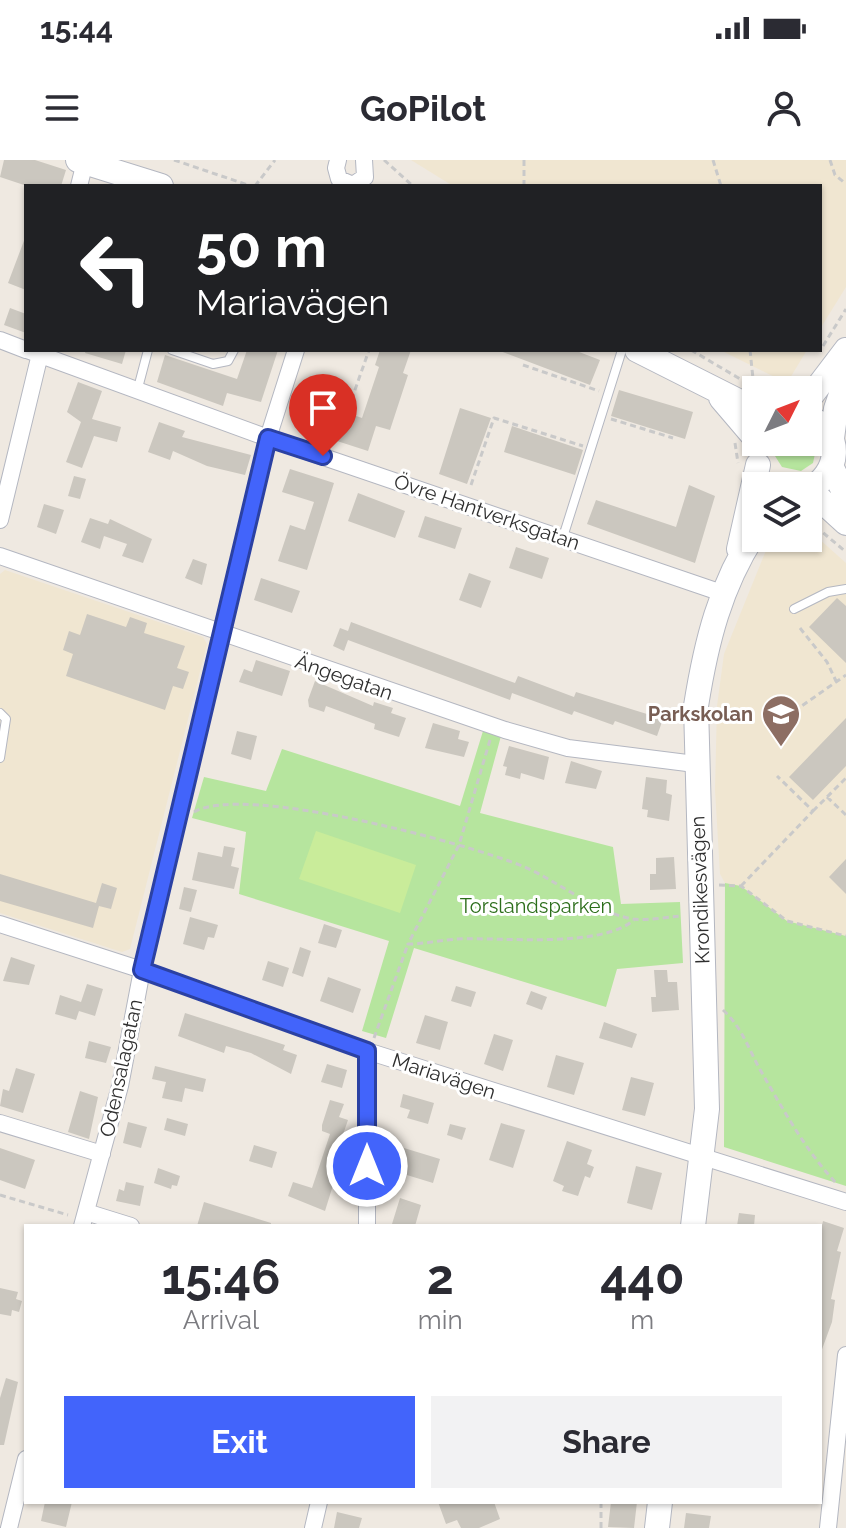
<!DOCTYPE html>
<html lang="en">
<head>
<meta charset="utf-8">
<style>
	body { margin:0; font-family:Raleway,sans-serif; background:#f2f2f3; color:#2b2b33; height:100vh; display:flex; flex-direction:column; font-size:30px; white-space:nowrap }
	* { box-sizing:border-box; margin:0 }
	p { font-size:26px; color:#7c7c81 }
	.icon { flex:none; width:44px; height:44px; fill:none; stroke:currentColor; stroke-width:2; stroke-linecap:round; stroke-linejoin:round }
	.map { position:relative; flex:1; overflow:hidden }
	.drawer { position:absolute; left:24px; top:1064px; width:798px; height:280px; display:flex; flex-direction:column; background:#fff; border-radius:0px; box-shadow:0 2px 6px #0004 }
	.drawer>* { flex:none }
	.guide { position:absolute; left:24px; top:24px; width:798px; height:168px; border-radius:0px; box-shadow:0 2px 6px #0004; background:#202124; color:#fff; overflow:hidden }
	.needle { width:52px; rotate:48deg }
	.controls { position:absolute; left:742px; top:216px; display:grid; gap:16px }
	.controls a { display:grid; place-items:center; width:80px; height:80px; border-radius:0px; background:#fff; box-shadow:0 2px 6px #0004; font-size:40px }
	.pin { position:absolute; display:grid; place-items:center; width:68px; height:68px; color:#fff; margin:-82px -34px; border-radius:50% 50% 50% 0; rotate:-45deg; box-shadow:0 0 8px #0007 }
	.pin .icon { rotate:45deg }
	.me { position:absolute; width:88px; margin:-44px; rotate:0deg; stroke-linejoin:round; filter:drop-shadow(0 0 6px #0008) }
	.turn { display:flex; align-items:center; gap:28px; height:168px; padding:0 40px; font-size:36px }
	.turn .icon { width:104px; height:104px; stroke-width:2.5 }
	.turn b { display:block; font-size:56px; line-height:68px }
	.eta { display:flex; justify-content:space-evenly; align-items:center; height:136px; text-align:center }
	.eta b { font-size:48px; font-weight:700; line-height:56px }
	.cta { display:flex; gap:16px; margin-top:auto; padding:16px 40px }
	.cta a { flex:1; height:92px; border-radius:0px; background:#4264fb; color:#fff; font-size:32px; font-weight:700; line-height:92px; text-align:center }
	.cta a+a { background:#f2f2f3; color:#2b2b33 }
	.status { display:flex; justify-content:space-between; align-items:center; height:56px; padding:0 40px; background:#fff; direction:ltr }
	.status svg { height:22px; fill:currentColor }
	header { display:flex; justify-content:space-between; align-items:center; height:104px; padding:0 40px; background:#fff; font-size:36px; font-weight:700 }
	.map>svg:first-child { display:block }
</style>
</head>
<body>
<div class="status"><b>15:44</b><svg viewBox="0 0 49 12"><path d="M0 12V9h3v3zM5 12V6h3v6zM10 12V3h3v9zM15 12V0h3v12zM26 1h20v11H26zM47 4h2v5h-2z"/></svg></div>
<header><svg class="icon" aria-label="menu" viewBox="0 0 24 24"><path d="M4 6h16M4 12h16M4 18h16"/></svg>GoPilot<svg class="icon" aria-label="person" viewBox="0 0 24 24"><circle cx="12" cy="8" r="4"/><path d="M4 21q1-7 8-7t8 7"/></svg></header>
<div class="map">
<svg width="846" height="1368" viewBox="0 0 846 1368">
	<rect width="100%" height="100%" fill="#efe9e1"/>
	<path fill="#f0e6d1" d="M411,0H846V127L820,169V26H453Z
		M720,190H807L787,223Z
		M808,369L846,403V776L787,761L741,726L725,723L720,714L715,630L717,546L724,494L771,378H808Z
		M5,410L203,477L207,484L130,789L122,792L0,753V414Z"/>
	<path fill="#b6e59e" d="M808,274L816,289L813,303L801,311L782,307L775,296L776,282H808Z
		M483,571L501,576L480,653L613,687L621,744L680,742L683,803L617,809L606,847L414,788L386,878L362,871L389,781L239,734L246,672L192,658L204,617L266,631L282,589L460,646Z
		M725,723L741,726L787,761L846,776V1026L724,987Z"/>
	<path fill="#c9ec9a" d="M316,671L416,705L400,753L299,719Z"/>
	<path fill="#cbc7bf" d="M4,0H35L66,10L61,26H27L0,17Z
		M25,78H26V130L8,123Z
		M10,148L26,154V173L4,165Z
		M86,190H126L122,204L85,193Z
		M247,190H278L261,242L227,233L223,246L157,222L165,195L237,219Z
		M380,190H411L403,213L408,215L390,270L376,266L368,291L306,271L316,242L362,258L379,207L375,205Z
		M574,190L600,200L590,225L500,191Z
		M78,222L102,231L92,259L121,267L117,282L94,276L82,308L66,302L81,262L67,252Z
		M619,230L693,252L685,279L611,256Z
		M460,248L491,258L467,324L439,314Z
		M159,262L185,271L182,277L251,295L245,315L207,306L173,291L170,300L148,292Z
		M512,266L583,290L575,315L504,292Z
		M290,309L334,323L307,410L278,401L290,365L305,370L314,342L282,332Z
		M74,316L86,319L80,339L68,336Z
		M689,325L715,336L695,403L587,364L596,340L676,367Z
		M358,333L405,351L395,378L348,361Z
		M44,344L64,350L56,374L37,367Z
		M425,356L462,368L455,389L418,377Z
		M90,358L108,364L110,359L152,379L143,403L122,396L127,384L104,376L100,389L81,382Z
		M516,387L549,398L542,419L509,408Z
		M193,399L207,404L202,425L185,418Z
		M469,413L491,421L481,448L459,440Z
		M261,418L300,431L292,453L254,440Z
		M837,438L846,446V503L809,467Z
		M87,454L126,467L130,457L147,463L144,473L185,486L177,508L189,512L183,529L173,526L165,550L66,516L73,494L63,490L69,471L80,475Z
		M351,462L515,523L518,516L574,537L576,532L663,559L657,576L615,561L613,565L574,551L572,555L512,533L510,540L348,480L344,491L333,486L340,468L348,471Z
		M256,500L290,511L282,536L239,522L244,509L252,512Z
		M315,521L373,546L374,542L393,548L391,553L406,558L399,577L374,569L375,564L326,546L324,552L309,547L308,540Z
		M846,558V606L813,640L789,617Z
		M433,563L460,571L458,579L469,582L464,597L425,588Z
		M237,571L257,576L251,600L231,594Z
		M509,586L549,597L544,620L521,613L520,619L505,615L507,607L503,606Z
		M571,601L602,611L596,629L565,623Z
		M646,617L667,620L666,633L672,635L669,661L647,657L648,650L642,649Z
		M224,686L235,688L231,706L239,708L234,729L192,720L198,692L222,697Z
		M674,697L676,729L650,730V714H656V698Z
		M846,699V734L829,717Z
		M0,714L96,743L102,723L117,728L111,749L99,746L93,768L0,741Z
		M184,727L197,730L191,752L179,749Z
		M190,757L218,765L214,778L208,777L204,790L183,784Z
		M324,764L342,770L336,788L318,783Z
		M300,787L311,791L303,817L292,813Z
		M11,797L35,805L29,825L3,821Z
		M268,801L289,808L283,827L262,820Z
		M654,810H667L668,822H677L679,850L652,852L651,837H656Z
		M328,817L361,829L353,853L320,841Z
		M87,824L103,829L95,856L79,851L76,860L55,854L60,835L81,842Z
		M456,826L476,832L471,847L451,841Z
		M531,831L547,837L542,850L526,844Z
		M185,853L285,885L283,890L297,895L291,914L251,893L226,886L224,893L178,876Z
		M425,855L448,862L440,890L416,883Z
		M604,862L637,874L632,888L599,878Z
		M494,874L513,880L503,911L484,904Z
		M89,881L111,887L106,903L85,898Z
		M556,895L584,903L574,935L547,927Z
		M327,904L347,910L342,928L321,922Z
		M155,906L206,919L203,932L185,928L182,942L162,938L166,922L152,919Z
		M16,908L35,914L23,953L0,946L3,929L9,931Z
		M631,917L654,923L645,956L622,950Z
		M80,931L98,937L89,979L68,972Z
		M403,934L434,943L428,964L407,958L410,950L400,947Z
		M330,940L344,944L339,957L348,960L337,992L344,994L339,1008L346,1010L341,1024L334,1022L325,1051L288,1036L293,1022L312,1028L330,974L322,971V965Z
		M167,958L188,964L185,976L164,970Z
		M128,962L147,967L141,988L123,983Z
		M501,963L525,970L513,1008L489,1000Z
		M450,964L466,968L462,980L447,975Z
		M567,981L592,990L587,1004L594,1007L590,1018L585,1016L578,1036L562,1031L564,1026L553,1021Z
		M254,985L277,992L272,1008L249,1001Z
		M0,988L35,1000L25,1029L0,1020Z
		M404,988L440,999L433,1023L397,1012Z
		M636,1006L662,1013L652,1050L627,1043Z
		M158,1008L180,1016L177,1026L172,1025L171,1029L154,1023Z
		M126,1022L144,1026L140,1046L116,1041L119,1029L124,1031Z
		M400,1038L421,1045L415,1066L392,1064Z
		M204,1042L271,1063V1066H197Z
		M739,1053L755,1055L754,1066H737Z
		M823,1061L844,1068L837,1091L841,1092L831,1139L835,1140L832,1162L821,1192L820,1073Z
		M0,1128L18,1132L16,1139L22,1141L19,1152L12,1150L11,1156L0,1154Z
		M6,1218L18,1222L4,1285H0V1238Z
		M45,1342H72L66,1367L41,1361Z
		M438,1342H494L500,1359L479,1368H461L457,1360L446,1364Z
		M611,1342H637L634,1368L608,1367Z
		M337,1352L362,1358L359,1368H334Z
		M686,1353L711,1356L709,1368H684Z"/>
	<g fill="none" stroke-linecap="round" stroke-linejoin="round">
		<g stroke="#b4b7c1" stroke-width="10">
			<path id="lane" d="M172,190L213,204L228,201L234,190
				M138,228L148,190
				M563,377L622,190
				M794,449L828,432L846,429
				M0,553L6,559L0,598"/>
		</g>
		<g stroke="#b4b7c1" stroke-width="18">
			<path id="street" d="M338,0L336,8L339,19L353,25L365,17L364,0
				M79,26L85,2
				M0,180L26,190
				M27,190L268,278L722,433
				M0,360L41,190
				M0,396L505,570L568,588L695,604
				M0,764L142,810L367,891L846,1042
				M367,891V1066
				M0,963L102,994
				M86,1052L131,1066
				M82,1066L120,926L142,810L268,278L296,190
				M9,1368L26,1299
				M313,1368L319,1342
				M828,1368L846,1195"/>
		</g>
		<g stroke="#b4b7c1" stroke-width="26">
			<path id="secondary" d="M78,0L161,26
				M637,190L756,250
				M721,238L756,279
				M808,240L846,190
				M808,257C845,272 840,314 808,330
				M832,278L836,249L846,220
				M832,308L846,336
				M810,330L846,363
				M739,389L758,305
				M693,1066L707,949L696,546C706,483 720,425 756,371
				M657,1368L660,1342"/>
		</g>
		<path stroke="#c9c9c9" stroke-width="3" stroke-dasharray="6 4" stroke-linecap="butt" d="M174,0L251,26
			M384,0L413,26
			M524,0V26
			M713,0L721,26
			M830,0L835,15L846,24
			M255,26L275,0
			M823,186L846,149
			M691,190L747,223
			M750,190L754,228
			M523,205L599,231
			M299,232L349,247L369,190
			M611,259L673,278
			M735,283L738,303
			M471,325L494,258L583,286
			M808,360L846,392
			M800,468L827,502L836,521
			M786,557L846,515
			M490,580L459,685L408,784C425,784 441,780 458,779C501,777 603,789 635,759
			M827,637L846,655
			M813,651L846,618
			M194,652C244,623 466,683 522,706C559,721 593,752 633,759C648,761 666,757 681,756
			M719,725L741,726L787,761L846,776
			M741,726L813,651L777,616
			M723,850C743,868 749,891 762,913C784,951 806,991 836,1023
			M374,878L408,784
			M0,1035L68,1055
			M601,1342V1368"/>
		<use href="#lane" stroke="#fff" stroke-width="8"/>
		<use href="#street" stroke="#fff" stroke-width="16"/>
		<use href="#secondary" stroke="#fff" stroke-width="24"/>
	</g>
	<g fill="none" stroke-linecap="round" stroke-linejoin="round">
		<g stroke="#2b41a3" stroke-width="20">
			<path id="route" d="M323,296L268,278L142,810L367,891V1006"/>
		</g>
		<use href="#route" stroke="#4264fb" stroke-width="14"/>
	</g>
	<defs>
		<g id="school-pin" transform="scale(2)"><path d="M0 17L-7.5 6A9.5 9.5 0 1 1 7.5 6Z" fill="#8d6e63" stroke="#fff"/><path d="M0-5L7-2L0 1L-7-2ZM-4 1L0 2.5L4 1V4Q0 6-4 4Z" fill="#fff"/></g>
	</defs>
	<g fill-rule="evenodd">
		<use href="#school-pin" x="781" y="554"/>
	</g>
	<g text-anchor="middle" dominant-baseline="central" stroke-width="6" stroke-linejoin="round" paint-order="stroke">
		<g font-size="20" fill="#2e2e2e" stroke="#fff">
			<text transform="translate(487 352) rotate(19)">Övre Hantverksgatan</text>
			<text transform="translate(344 517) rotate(19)">Ängegatan</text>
			<text transform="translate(700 730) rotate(-92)">Krondikesvägen</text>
			<text transform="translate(121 908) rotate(-78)">Odensalagatan</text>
			<text transform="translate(444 916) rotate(18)">Mariavägen</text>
		</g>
		<g font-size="20" font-weight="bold" fill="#785e54" stroke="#fff" text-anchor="end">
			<text x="753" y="554">Parkskolan</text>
		</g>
		<g font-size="20" fill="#2c6e1b" stroke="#fff">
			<text x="536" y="746">Torslandsparken</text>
		</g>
	</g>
</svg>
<div class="controls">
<a><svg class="needle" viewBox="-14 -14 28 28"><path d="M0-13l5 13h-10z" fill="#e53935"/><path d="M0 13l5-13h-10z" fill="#7c7c81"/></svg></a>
<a><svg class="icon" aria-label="layers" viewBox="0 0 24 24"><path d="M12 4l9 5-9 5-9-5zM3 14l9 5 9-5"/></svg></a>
</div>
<div class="pin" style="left:323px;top:296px;background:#d93025"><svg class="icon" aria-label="arrive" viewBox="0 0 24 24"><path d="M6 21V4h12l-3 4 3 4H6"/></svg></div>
<svg class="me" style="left:367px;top:1006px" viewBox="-20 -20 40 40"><circle r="17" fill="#4264fb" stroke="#fff" stroke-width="3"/><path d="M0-11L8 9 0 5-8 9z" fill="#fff"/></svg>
<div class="guide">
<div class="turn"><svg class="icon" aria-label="left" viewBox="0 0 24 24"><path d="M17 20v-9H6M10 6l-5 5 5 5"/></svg><div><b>50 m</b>Mariavägen</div></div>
</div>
<section class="drawer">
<div class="eta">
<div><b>15:46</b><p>Arrival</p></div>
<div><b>2</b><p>min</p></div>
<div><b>440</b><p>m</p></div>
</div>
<div class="cta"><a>Exit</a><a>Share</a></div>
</section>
</div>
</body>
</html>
